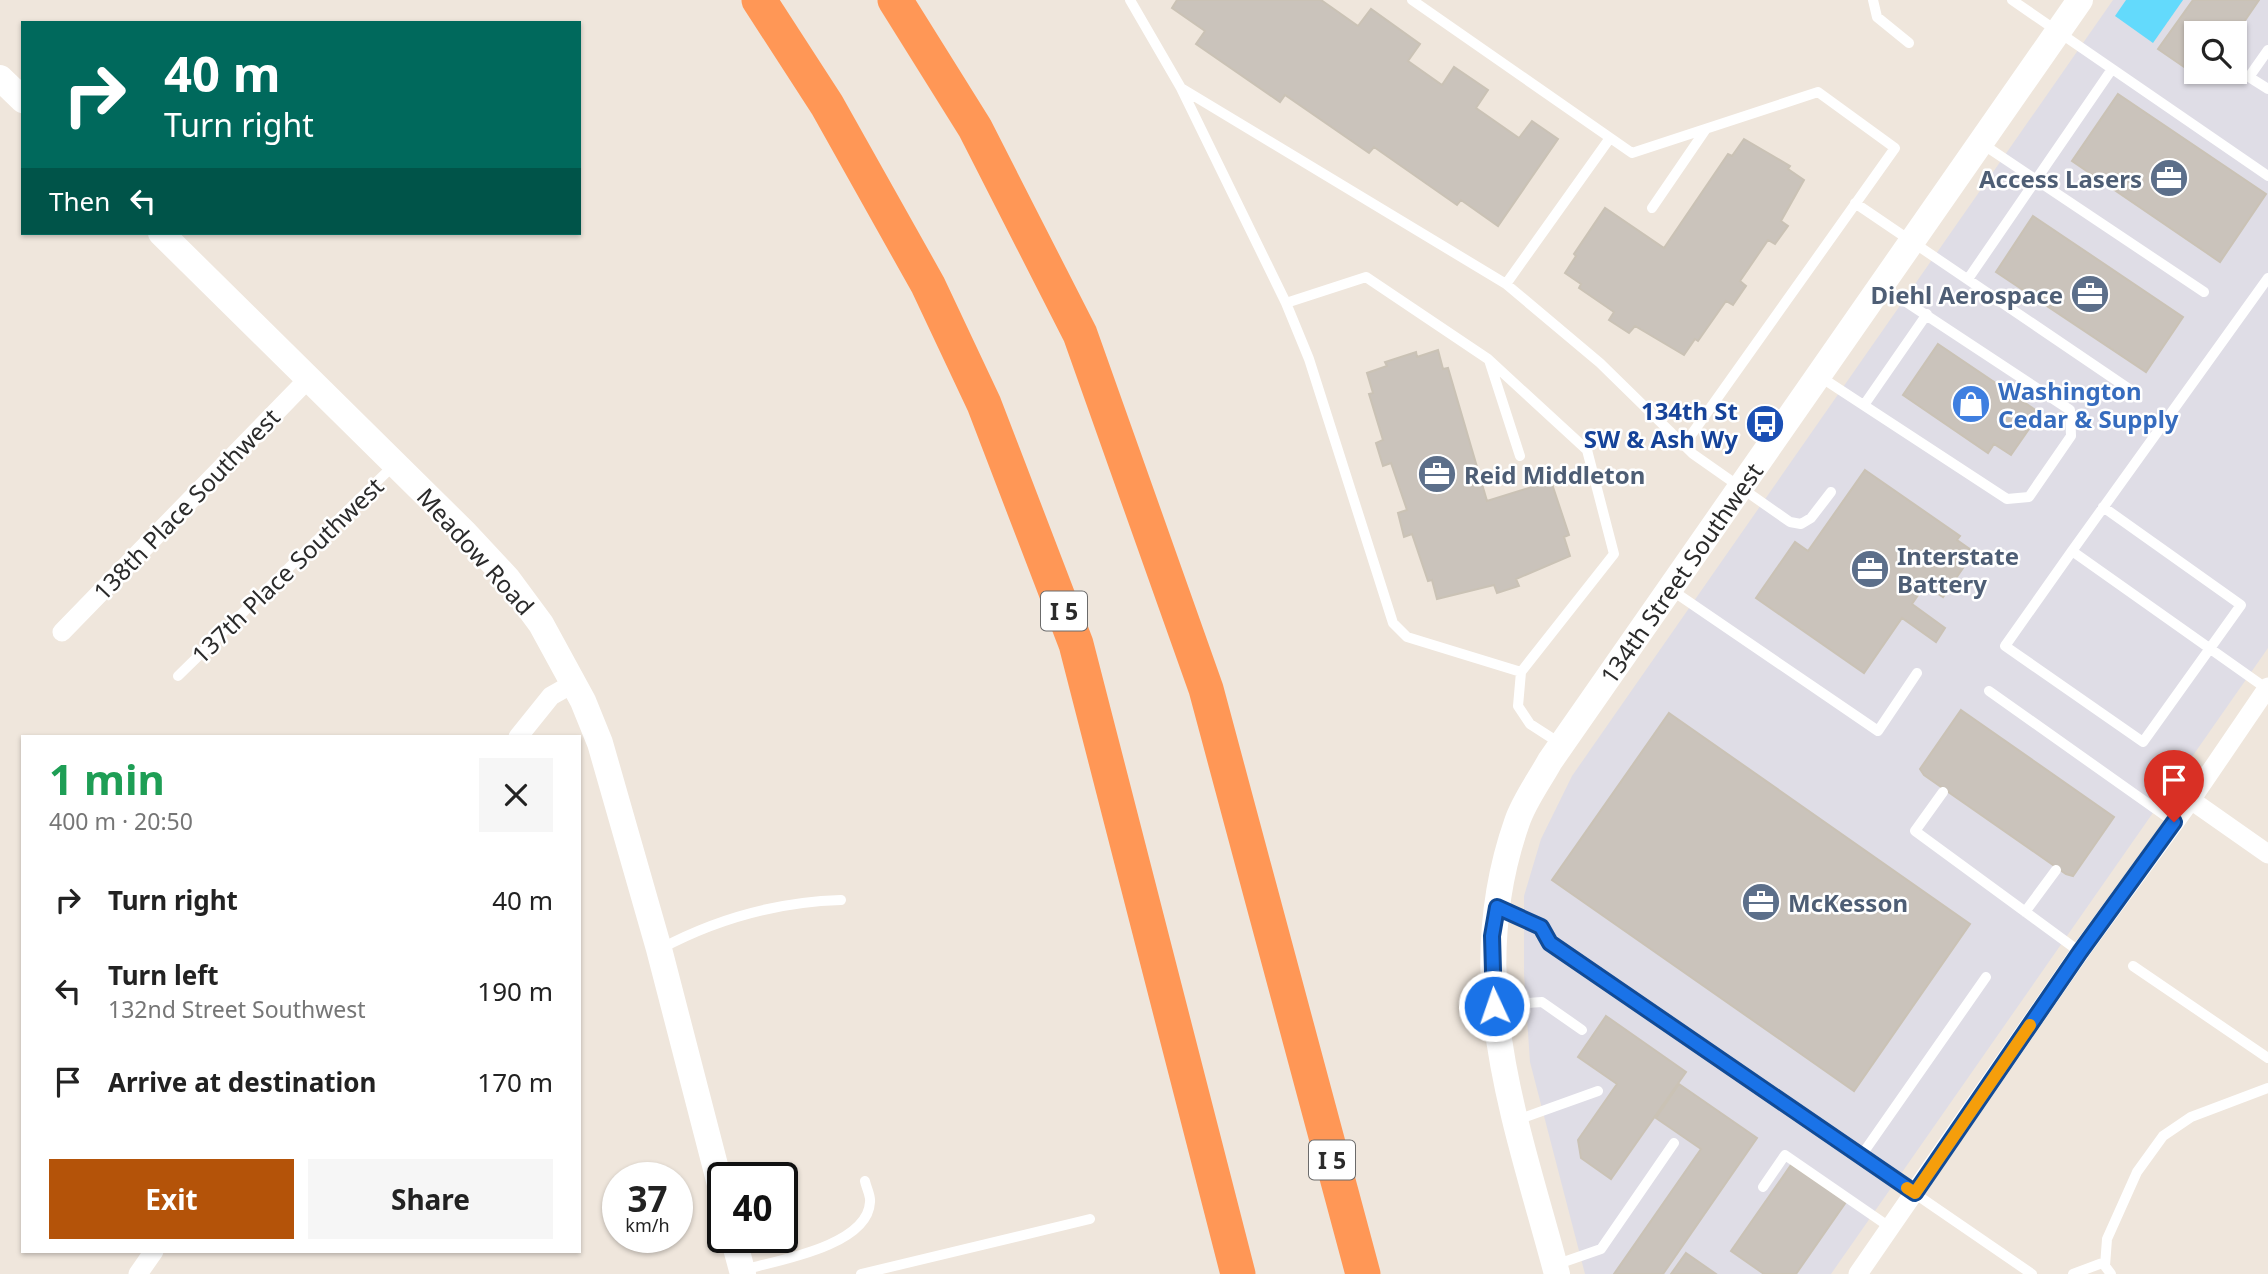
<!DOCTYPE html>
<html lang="en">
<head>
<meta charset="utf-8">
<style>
	body { margin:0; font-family:"Noto Sans",sans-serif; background:#f6f6f6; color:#222; height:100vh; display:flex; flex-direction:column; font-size:26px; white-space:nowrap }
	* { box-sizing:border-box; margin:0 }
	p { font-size:23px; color:#767676 }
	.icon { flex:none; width:38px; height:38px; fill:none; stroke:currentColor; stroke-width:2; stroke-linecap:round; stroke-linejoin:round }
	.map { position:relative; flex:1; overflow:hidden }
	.sheet { position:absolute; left:21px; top:735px; width:560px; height:518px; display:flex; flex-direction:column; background:#fff; border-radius:0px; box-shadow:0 2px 5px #0004 }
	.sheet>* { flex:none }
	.guide { position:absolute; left:21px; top:21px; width:560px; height:214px; border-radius:0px; box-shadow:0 2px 5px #0004; background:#00695c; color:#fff; overflow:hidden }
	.buttons { position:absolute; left:2184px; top:21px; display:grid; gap:14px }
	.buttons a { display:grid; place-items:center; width:63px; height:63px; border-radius:0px; background:#fff; box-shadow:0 2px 5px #0004; font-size:35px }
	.speed { position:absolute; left:602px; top:1162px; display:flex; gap:14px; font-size:35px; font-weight:700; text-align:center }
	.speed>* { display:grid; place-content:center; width:91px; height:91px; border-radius:50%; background:#fff; box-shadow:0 2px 5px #0004; line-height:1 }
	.speed small { font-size:18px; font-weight:400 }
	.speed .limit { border:4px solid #111; border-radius:10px; background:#fff; color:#111 }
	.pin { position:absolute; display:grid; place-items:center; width:60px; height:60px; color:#fff; margin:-72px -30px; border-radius:50% 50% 50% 0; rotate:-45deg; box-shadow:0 0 7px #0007 }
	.pin .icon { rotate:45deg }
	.me { position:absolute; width:77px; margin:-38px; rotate:357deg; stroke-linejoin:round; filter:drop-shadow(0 0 5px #0008) }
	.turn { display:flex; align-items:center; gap:24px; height:147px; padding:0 28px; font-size:32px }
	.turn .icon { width:91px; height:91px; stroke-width:2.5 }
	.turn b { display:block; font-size:49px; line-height:60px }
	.then { display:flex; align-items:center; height:66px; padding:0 28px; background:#0003; gap:14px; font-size:26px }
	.round { display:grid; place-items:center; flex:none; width:74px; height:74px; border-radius:0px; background:#f6f6f6 }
	.summary { display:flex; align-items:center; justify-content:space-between; height:119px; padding:0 28px }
	h1 { font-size:42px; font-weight:700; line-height:52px; color:#1e9e55 }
	.primary-button { display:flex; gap:14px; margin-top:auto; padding:14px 28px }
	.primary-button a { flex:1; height:80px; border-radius:0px; background:#b45309; color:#fff; font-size:28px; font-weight:700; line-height:80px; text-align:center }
	.primary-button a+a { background:#f6f6f6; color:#222 }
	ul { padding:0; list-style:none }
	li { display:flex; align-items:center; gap:21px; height:91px; padding:0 28px }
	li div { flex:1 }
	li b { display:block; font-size:26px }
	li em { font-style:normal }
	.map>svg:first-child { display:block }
</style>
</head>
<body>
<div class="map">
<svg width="2268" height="1274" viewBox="0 0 2268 1274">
	<rect width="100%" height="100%" fill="#efe6dc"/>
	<path fill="#dfdde6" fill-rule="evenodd" d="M2113,0H2268V648L1831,1274H1585L1530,1062L1524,974V896L1541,839L1572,776ZM2196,33H2235V72H2196Z"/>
	<path fill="#63dafc" d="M2126,0H2183L2153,43L2115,16Z"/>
	<path fill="#cac3bb" stroke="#cac2b5" stroke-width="2" d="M1177,0H1321L1358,26L1371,9L1420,44L1408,61L1442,85L1454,67L1488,90L1476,108L1519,138L1532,121L1558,139L1498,226L1461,200L1457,205L1374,147L1369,153L1285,95L1280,102L1196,44L1205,31L1172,8Z
		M2193,0H2259L2235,35L2196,33V72H2209L2203,80L2158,49Z
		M2118,94L2266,194L2220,262L2072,161Z
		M1744,139L1790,166L1788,169L1804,180L1781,221L1788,226L1775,244L1768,240L1740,281L1746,286L1733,305L1726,301L1698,341L1695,339L1684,355L1635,326L1629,333L1609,320L1614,312L1579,288L1581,284L1565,273L1576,256L1574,254L1605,208L1664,248L1728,154L1732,156Z
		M2033,216L2183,317L2146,372L1996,272Z
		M1938,344L2040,413L2011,455L1994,444L1988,453L1903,395Z
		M1438,350L1443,369L1448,368L1487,501L1551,481L1569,535L1564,537L1570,556L1516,579L1519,586L1497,593L1494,585L1437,599L1432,580L1428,581L1412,534L1404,537L1398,513L1407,510L1391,463L1383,466L1376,443L1383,440L1369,394L1373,393L1367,373L1387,366L1385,362L1416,352L1417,357Z
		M1865,470L1960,536L1957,540L1974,552L1943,597L1925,585L1912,604L1945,628L1936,642L1902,618L1864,673L1756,598L1795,542L1808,551Z
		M1961,710L2114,817L2073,876L2066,874L1924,775L1920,769Z
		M1669,713L1970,924L1854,1091L1552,880Z
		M1606,1016L1686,1072L1611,1179L1581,1158L1578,1140L1617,1084L1578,1057Z
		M1679,1084L1757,1138L1663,1274H1614L1701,1149L1656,1118Z
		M1791,1165L1846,1202L1796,1274H1764L1731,1251Z
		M1686,1253L1716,1274H1671Z"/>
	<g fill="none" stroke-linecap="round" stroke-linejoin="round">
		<path stroke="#fff" stroke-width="10" d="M1130,0L1181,88
			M1412,0L1632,153L1818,92L1895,148L1684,445
			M1873,0L1877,17L1909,43
			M2012,0L2268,176
			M2268,50L2249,77L2268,89
			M1981,143L2204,292
			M1855,203L2132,391
			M1652,208L1706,129
			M1968,279L2112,69
			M1506,284L1610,138
			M1286,303L1366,277L1488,359L1587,450L1614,554L1521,672L1407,637L1393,623L1309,359L1286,303L1181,88L1506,284L1600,363L1693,454L1790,522L1801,524L1811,518L1831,492
			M1489,360L1520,456
			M1819,376L2007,499L2029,497L2071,436L2070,410L1882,286
			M1864,405L1927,314
			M2103,507L2241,605L2143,742L2005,646L2072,551L2267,689
			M2072,551L2268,278
			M1670,589L1878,731L1917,673
			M1521,672L1518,706L1530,724L1561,744
			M178,676L395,464
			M1989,691L2174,822
			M1943,792L1915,831L2080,952
			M1500,909L1541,927L1550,943L2032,1274
			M2025,912L2056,870
			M660,949C716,919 776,902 841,900
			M2133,966L2268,1058
			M1499,1005L1542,1002L1582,1030
			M1517,1120L1598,1091
			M1861,1156L1986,977
			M1763,1187L1785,1155L1891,1228
			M1555,1265L1601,1249L1674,1143
			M742,1270C776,1261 868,1246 870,1202C871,1196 866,1187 865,1181
			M861,1274L1090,1219
			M2073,1274L2105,1262
			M2111,1274L2105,1266L2107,1239L2137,1172L2163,1136L2191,1117L2268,1088"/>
		<path stroke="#fff" stroke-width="19" d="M62,632L310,377
			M518,737L551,696L574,683
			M2191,800L2268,854
			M138,1274L154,1251
			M1858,1274L2080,952L2191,800L2268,687"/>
		<path stroke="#fff" stroke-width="26" d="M0,78L23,100
			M161,233L466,534L507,578L541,624L583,701L600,743L659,949L723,1196
			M733,1237L743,1274
			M1557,1274C1516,1120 1461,981 1517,822C1524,801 1539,781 1550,761L2080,0"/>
		<path stroke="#ff9756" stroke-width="35" d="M759,0L827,105L928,285L984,404L1076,644L1238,1274
			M895,0L975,128L1080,334L1206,689L1363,1274"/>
	</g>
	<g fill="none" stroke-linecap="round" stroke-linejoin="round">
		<g stroke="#114b97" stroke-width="18">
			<path id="route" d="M1494,1006L1492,936L1497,907L1541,927L1550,943L1915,1193L2080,952L2174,822"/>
		</g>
		<use href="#route" stroke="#1a73e8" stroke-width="12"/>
		<path stroke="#f59e0b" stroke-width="12" d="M1907,1188L1915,1193L2030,1025"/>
	</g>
	<defs>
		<g id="office-disc" transform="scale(2.0125)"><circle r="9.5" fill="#5c6f8a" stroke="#fff"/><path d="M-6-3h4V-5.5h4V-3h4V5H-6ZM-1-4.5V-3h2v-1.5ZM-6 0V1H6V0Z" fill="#fff"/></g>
		<g id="shop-disc" transform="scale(2.0125)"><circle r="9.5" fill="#3f7fe0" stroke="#fff"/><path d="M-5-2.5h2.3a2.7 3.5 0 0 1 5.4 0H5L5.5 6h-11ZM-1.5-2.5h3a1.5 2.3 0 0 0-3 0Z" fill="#fff"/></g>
		<g id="bus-disc" transform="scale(2.0125)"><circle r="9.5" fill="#1a4fb4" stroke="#fff"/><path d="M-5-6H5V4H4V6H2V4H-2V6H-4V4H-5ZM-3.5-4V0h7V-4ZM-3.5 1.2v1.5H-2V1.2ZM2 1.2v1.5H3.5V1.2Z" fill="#fff"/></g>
	</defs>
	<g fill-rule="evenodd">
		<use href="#office-disc" x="2169" y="178"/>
		<use href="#office-disc" x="2090" y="294"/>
		<use href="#shop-disc" x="1971" y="404"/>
		<use href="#bus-disc" x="1765" y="424"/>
		<use href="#office-disc" x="1437" y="474"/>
		<use href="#office-disc" x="1870" y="569"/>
		<use href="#office-disc" x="1761" y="902"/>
	</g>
	<g text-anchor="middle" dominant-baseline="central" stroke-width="5" stroke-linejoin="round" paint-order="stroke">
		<g fill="#fff" stroke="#6b6b6b" stroke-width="2">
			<rect x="1041" y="591.5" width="46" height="39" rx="5"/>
			<rect x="1309" y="1140.5" width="46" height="39" rx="5"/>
		</g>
		<g font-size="23" font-weight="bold" fill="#2b2b2b">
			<text x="1064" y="611">I 5</text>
			<text x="1332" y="1160">I 5</text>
		</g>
		<g font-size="24" font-weight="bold" fill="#4e5e75" stroke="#fff" text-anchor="start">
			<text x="2142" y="178" text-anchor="end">Access Lasers</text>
			<text x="2063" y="294" text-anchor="end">Diehl Aerospace</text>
			<text x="1464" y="474">Reid Middleton</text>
			<text x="1897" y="555">Interstate<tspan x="1897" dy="28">Battery</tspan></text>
			<text x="1788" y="902">McKesson</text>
		</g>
		<g font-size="24" font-weight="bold" fill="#366cbe" stroke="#fff" text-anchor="start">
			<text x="1998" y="390">Washington<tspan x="1998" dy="28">Cedar &amp; Supply</tspan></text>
		</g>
		<g font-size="24" font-weight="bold" fill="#164399" stroke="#fff" text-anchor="end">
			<text x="1738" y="410">134th St<tspan x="1738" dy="28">SW &amp; Ash Wy</tspan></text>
		</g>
		<g font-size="24" fill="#2b2b2b" stroke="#fff">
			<text transform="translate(186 504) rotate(-46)">138th Place Southwest</text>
			<text transform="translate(476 551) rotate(48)">Meadow Road</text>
			<text transform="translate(287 570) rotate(-44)">137th Place Southwest</text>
			<text transform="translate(1681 573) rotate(-55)">134th Street Southwest</text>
		</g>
	</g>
</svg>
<div class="buttons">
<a><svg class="icon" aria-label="search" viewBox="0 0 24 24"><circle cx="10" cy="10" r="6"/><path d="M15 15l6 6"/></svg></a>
</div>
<div class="speed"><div>37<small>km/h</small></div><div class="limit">40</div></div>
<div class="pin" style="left:2174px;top:822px;background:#d93025"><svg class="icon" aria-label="arrive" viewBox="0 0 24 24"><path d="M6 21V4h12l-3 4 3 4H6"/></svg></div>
<svg class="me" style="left:1494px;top:1006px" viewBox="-20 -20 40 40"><circle r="17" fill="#1a73e8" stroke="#fff" stroke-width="3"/><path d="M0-11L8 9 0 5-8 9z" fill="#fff"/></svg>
<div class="guide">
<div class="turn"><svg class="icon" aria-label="right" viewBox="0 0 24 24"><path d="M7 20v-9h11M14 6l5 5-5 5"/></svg><div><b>40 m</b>Turn right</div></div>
<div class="then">Then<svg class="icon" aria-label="left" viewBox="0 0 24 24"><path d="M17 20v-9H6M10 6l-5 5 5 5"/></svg></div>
</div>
<section class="sheet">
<div class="summary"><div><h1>1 min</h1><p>400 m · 20:50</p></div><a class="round"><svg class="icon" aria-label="close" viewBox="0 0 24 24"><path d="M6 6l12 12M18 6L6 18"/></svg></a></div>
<ul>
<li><svg class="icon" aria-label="right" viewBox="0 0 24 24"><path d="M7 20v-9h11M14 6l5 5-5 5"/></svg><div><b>Turn right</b></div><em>40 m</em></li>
<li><svg class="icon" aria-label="left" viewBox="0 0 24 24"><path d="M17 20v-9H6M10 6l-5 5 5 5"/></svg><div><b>Turn left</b><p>132nd Street Southwest</p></div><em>190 m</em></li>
<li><svg class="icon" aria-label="arrive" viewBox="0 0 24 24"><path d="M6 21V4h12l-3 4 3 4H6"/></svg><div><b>Arrive at destination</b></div><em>170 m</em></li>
</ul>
<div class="primary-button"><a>Exit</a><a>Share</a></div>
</section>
</div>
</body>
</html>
